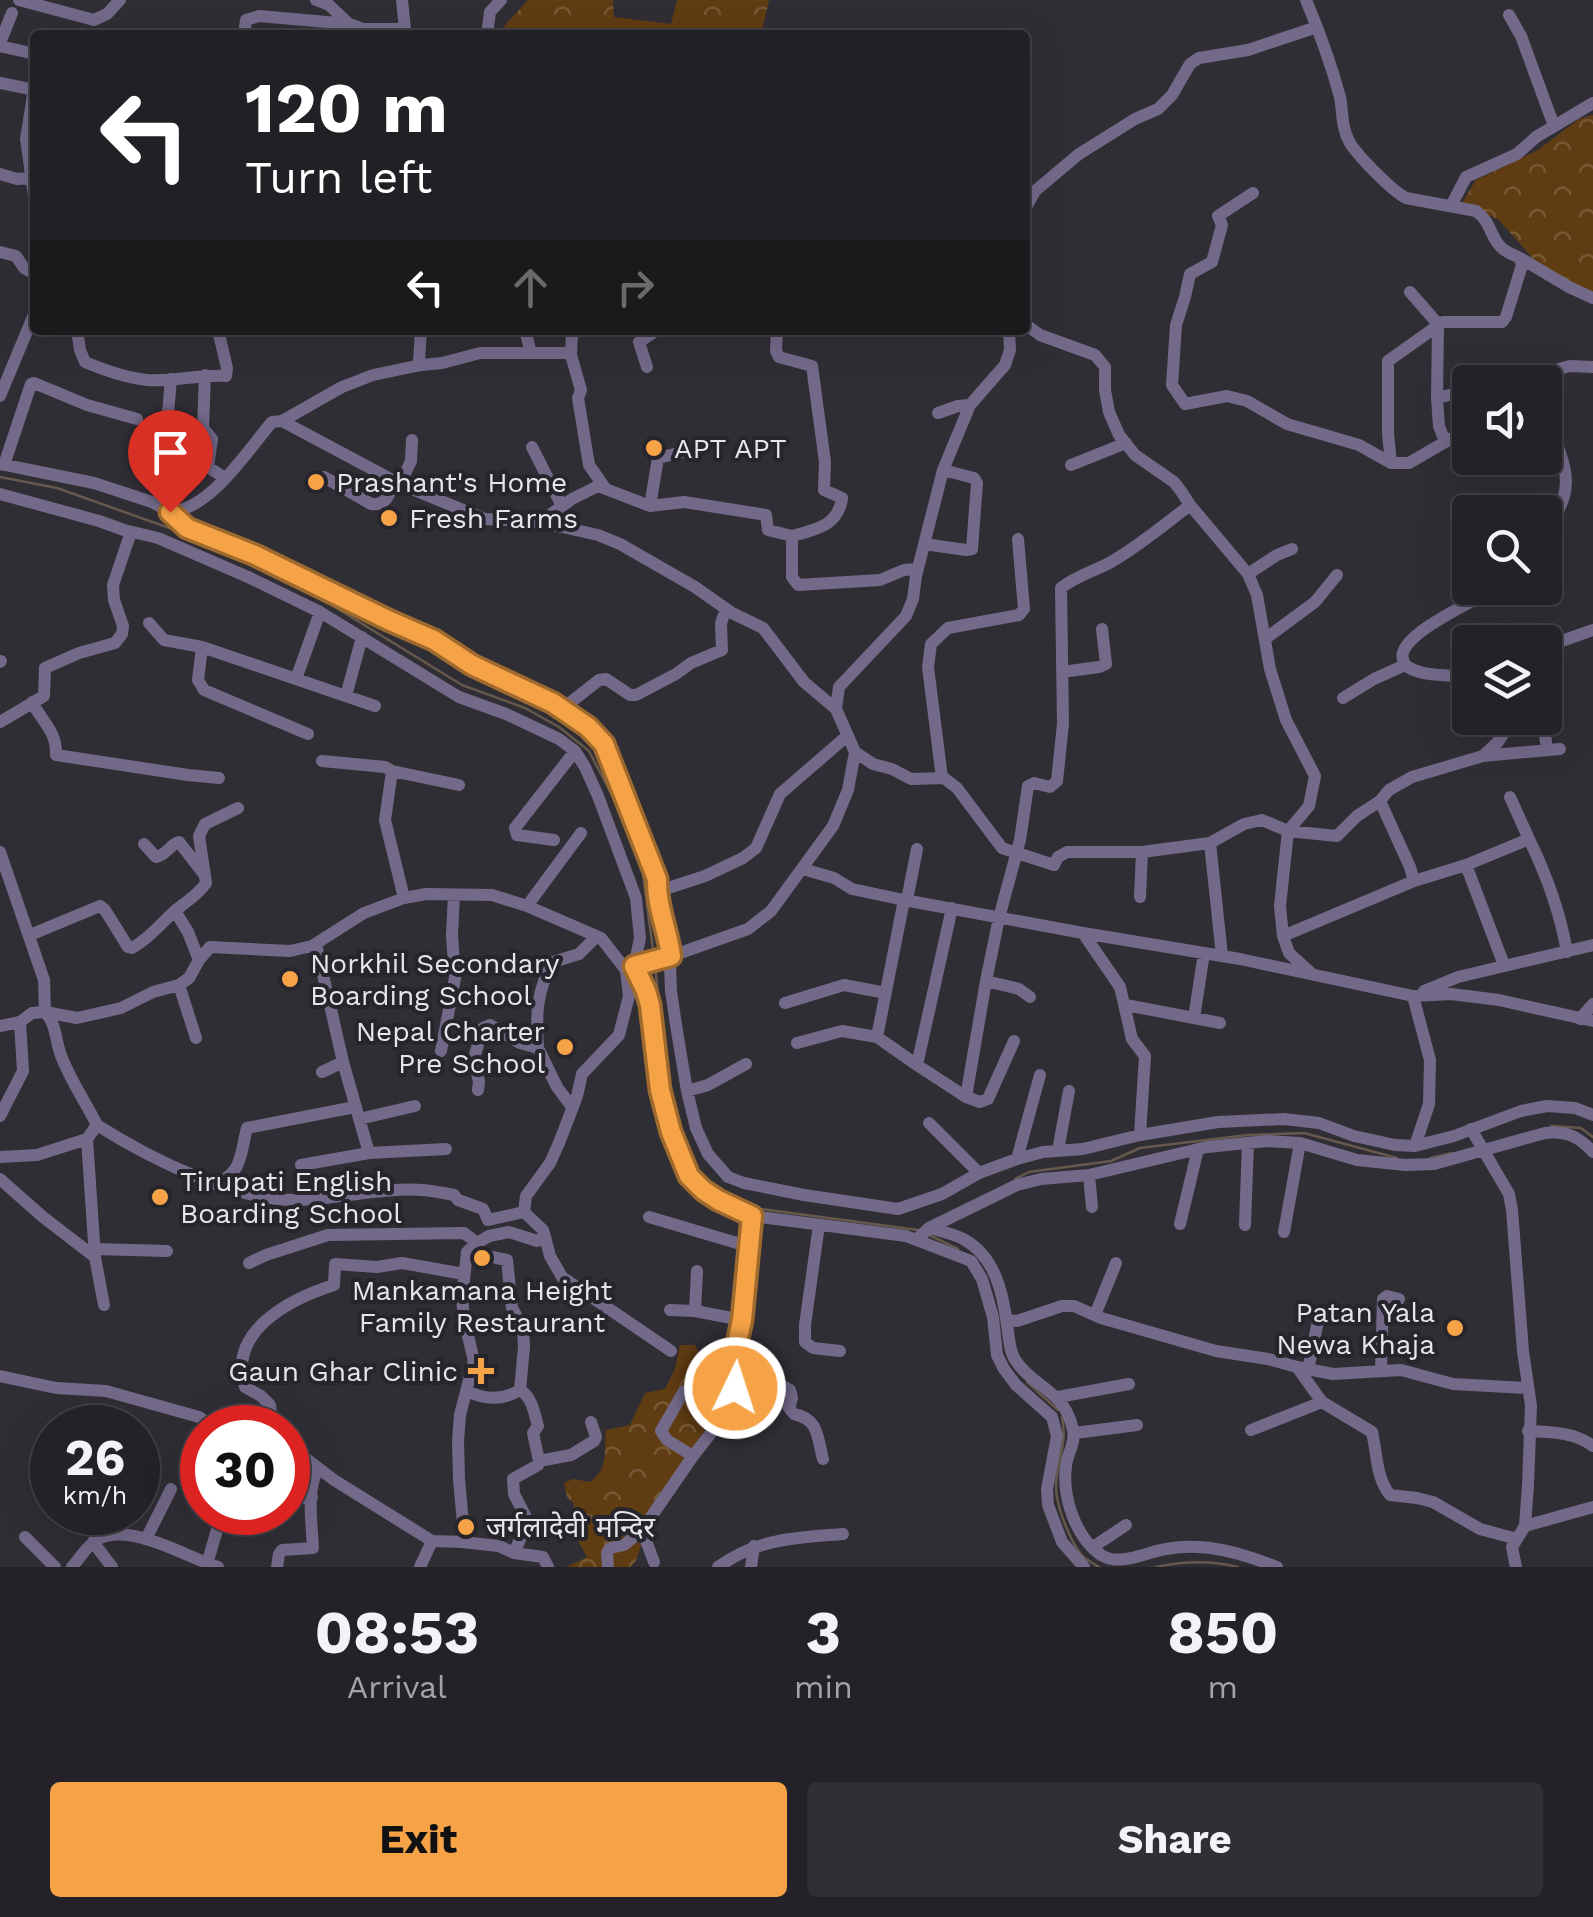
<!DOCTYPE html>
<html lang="en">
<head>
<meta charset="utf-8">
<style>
	body { margin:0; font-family:"Work Sans","Noto Sans Devanagari",sans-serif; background:#302f34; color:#f1f3f6; height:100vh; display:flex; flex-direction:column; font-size:38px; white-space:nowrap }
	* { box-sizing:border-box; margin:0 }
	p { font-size:32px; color:#a3a4a8 }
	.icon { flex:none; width:55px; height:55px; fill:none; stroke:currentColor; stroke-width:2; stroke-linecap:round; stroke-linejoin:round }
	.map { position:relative; height:1567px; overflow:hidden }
	.drawer { display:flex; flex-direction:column; background:#242228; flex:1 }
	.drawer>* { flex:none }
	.hud { position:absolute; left:30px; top:30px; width:1000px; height:305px; border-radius:10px; box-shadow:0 10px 40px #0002,0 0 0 2px #413f45; background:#202124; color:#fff; overflow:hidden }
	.fabs { position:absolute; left:1452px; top:365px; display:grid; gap:20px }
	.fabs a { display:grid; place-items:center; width:110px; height:110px; border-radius:10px; background:#242228; box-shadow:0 10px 40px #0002,0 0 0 2px #413f45; font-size:50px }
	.speed { position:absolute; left:30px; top:1405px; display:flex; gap:20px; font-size:50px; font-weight:700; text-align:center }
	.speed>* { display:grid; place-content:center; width:130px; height:130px; border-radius:50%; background:#242228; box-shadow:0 10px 40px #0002,0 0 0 2px #413f45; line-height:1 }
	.speed small { font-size:25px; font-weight:400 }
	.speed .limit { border:15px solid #d22; background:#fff; color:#111 }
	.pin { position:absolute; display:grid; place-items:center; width:85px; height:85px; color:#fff; margin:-102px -42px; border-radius:50% 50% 50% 0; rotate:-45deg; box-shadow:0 0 10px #0007 }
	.pin .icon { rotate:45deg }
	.me { position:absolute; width:110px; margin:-55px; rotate:4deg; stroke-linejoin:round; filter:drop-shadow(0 0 8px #0008) }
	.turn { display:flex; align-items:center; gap:35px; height:210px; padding:0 50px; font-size:45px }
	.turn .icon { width:130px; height:130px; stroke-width:2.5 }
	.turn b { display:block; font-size:70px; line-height:85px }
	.lanes { display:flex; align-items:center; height:95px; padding:0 50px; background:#0003; justify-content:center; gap:50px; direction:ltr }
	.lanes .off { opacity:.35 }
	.eta { display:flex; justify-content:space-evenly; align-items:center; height:170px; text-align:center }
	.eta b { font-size:60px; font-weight:700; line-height:70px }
	.button { display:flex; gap:20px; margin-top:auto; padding:20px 50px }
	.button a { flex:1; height:115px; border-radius:10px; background:#f5a346; color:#111; font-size:40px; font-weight:700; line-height:115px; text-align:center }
	.button a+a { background:#302f34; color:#f1f3f6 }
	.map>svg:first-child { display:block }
</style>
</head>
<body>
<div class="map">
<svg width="1593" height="1567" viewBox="0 0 1593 1567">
	<defs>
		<pattern id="forest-crowns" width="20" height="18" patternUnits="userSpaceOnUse" patternTransform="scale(2.5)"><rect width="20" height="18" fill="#603c12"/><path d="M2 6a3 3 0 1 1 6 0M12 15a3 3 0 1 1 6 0" fill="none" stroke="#775834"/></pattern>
	</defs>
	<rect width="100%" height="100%" fill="#302e35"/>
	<path fill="url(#forest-crowns)" d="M528,0H613L614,17L671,24L677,0H769L761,35H496Z
		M1593,115V295L1542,269L1499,220L1462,203L1476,180L1538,150L1579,119Z
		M680,1345H695L710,1372L726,1390L705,1444L649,1523L636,1561L630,1567H567L587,1557L569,1525L574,1504L567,1497L564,1483L573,1479L590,1482C609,1469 604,1451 606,1430L630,1425L645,1393L665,1389L675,1369Z"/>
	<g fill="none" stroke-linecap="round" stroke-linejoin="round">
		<path stroke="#66584b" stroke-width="2.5" d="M0,477L57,488L203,540
			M220,547L307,590L462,685L525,708L559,727L589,751L616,803L643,874L654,957
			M655,965L664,1057L680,1128L693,1169L713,1190
			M1551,1126L1581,1128L1593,1137
			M1430,1158L1452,1153
			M1015,1179L1029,1172L1111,1161L1140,1148L1248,1135L1304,1133L1397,1158
			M720,1193L761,1209L918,1230
			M929,1235L958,1249
			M1027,1382L1058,1410
			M1062,1417C1068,1446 1056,1461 1056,1487C1056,1505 1069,1538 1080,1553C1084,1559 1092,1563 1099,1567
			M1156,1567C1184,1561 1210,1560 1238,1567"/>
		<path stroke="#736a8a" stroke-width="12" d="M19,0L94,20L107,14L120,0
			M316,0L329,5L349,24
			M1306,0C1319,31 1331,64 1340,97C1343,112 1341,128 1350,143C1358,156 1392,191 1406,198L1476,211C1492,222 1490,239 1503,249C1508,253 1514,255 1520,258L1522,265L1506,317L1502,322H1443L1388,361V434L1391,463H1409L1452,438H1470
			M1509,15L1521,36L1554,126
			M247,35L245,27L246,20L259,16L349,24L363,29H405L402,0
			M487,35L490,12L501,0
			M0,43L12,13
			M0,46L35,54
			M0,83L35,90
			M0,174L17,179L31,178
			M1253,193L1218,216L1222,225L1212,262L1190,274L1185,297L1176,325L1172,385L1185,404L1227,396L1247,401L1287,424L1359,445L1391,463
			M34,196L26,139L34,89
			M1451,206L1466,177L1517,154L1536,137L1593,103
			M1025,209L1035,191L1079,154L1135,119L1158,109L1172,95L1190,64L1199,58L1248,50L1317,27
			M0,252L16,256L24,268L35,274
			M1520,258L1569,287L1593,298
			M1410,292L1438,324L1437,398
			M1025,324L1040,335L1095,355L1105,367V390L1109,412L1119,435L1135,455L1174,482L1181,491L1190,505L1248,574L1257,595L1270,669L1286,720L1315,776L1309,806L1288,831L1280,906L1283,936L1289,953L1311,973
			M77,330L80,350L85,362C104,370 127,378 147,380C173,382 200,374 226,376L227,368L218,330
			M421,330L419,361L421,365L442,363L480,353H531L525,330
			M777,330L776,351L779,357L812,366L825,462L824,490L842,498C839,525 816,530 792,536
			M531,353H568L571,355L581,390L578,398L589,465L605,488
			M571,355L572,333L578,330
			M647,367L639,342L657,330
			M205,375L203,428L212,439L208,467L225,478
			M0,396L35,312
			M938,413L958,406L970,405
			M282,421L342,387L373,375L421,365
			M1545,428H1550C1567,467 1577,494 1545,528
			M1550,428L1558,412L1553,381L1559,369L1570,366L1593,367
			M1445,442L1439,426L1437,398L1470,390
			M165,447L171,379
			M532,447L562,506
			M0,464L94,483L152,502L170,512L187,527L255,555L388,620L433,639L472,665L553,703L588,727L604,744L657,879L656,892L669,938L671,991L676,1025L687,1091L696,1128L708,1154L728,1177L744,1183L804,1195L898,1209L942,1194L979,1173L1017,1159L1043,1152L1083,1149L1140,1135L1218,1122L1284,1119L1319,1123L1354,1136L1395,1145L1415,1146L1454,1136L1521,1111L1547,1106L1575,1108L1593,1115
			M4,465L31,384L34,383L87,405L137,419
			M1071,465L1126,443
			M324,477L371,504C387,506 389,494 395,481
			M400,484L411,461L412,440
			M0,494L99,521L124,530L158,538L248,577L320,612L459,697L506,714L559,739L575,751L585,767L598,796L636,898L640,938L634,967L646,991L650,1005L661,1090L671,1132L689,1175L703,1190L718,1200L752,1216L906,1236L971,1261L982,1279L993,1317L997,1355L1004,1369L1016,1385L1052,1417L1057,1436L1047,1489L1048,1505L1062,1542L1084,1567
			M650,506L658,458L682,452L683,442
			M170,512C211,509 247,451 272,422L282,421L402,485L485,519L540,522L598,535L620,544L695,587L732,613L763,628L804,682L836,709
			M540,522L572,499L598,486L650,506L684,502L766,515L768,530L792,536V577L798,585L880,580L904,570L918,569
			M924,544L966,550L972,549L977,483L974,478L943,470
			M1248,574L1277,555L1292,549
			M320,612L296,679L375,706
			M149,623L164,640L202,647
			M1265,639L1315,602L1337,575
			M1545,647L1593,630
			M0,662L1,661
			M1062,672L1099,667L1106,664L1102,629
			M296,679L202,647L198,680L204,690L308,734
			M1470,679C1450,673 1421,678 1405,665C1403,660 1401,656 1404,650C1414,628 1473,602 1495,588
			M346,696L362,637
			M1343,698L1374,679L1405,665
			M32,702C42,722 57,731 56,755L188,775L219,778
			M562,709L599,680L606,679L630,695H636L676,674L691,663L722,650L721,623L726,609
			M0,722L44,696L45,668L79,653L115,643L122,634L123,626L114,600L113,585L131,532
			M1544,727L1547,750
			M855,752L873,764L892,769L911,779L944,778L957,788L1002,848L1054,865L1058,857L1067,852H1142L1210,843L1244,824L1262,820L1288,831L1337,836L1357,816L1380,801L1389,790L1412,777L1483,756L1498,742L1513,718
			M1483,756L1560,749
			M322,761L385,767L392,771L459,785
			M392,771L385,820L404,898
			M942,778L928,667L931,644L948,628L1019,615L1024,609L1018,539
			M1510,797L1529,839
			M1380,801L1410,867L1414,881
			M554,840L517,835L515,828L575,751
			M1210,843L1222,956
			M144,844L156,857C167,855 170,844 179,842L204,874
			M0,852L44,980L45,1012C57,1024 55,1042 62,1058C71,1081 86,1103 97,1125L87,1139L95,1257L104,1305
			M1466,865L1504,965
			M803,869L834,878L852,889L904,900L1083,933L1240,959L1413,996L1451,994L1499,1000L1593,1021
			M656,892L705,876L743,858L756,848L780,794L847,736
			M1140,897L1142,852
			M907,900L917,849
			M527,906L581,833
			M175,911L188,932L199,960
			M1083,933L1120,987L1132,1039L1145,1056L1140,1135
			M30,935L100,906L105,910L128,947L132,948C149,939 161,923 176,910C187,901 198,895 206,883L199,836L205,824L238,808
			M1283,936L1414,881L1466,865L1529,839C1547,876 1560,911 1567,952
			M179,985L196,1038
			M1424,991L1458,977L1593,945
			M1413,996L1430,1060L1429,1104L1415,1146
			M1030,997L1019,989L986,981L999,918L1020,840L1028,786L1034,783L1050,787L1057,781L1063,724L1061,588C1076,576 1095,571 1111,562C1139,546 1164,525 1190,505
			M785,1003L844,985L886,993
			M1126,1005L1220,1023
			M1194,1018L1204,953
			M1580,1019L1593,1004
			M0,1026L20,1022
			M877,1037L904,900
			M797,1043L842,1031L877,1037L917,1065L952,908
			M538,1048C536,1015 536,992 553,962L579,954L597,936
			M441,1051L455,978L452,935L454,895
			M917,1065L966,1097L980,1102L988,1099L1014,1041
			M322,1072L343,1062
			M478,1090L479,1082L474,1058L483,1028L490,1025L520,1043L538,1048L557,1087L572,1107
			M687,1091L708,1085L746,1064
			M966,1097L986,981
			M0,1116L23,1071L20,1022L32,1013L45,1012L77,1018L121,1008L153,992L179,985L189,978L199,960L210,947L290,951L312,946L364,913L404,898L426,894L492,895L527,906L601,938L626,970L663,959L748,929L771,911L833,826L848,790L855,752L836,709L839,687L906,616L913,599L916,576L943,470L970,405L1005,365L1010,350L1009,330
			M359,1119L415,1106
			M929,1123L979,1173
			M97,1125C149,1158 236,1202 299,1200C338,1199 385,1187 423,1190C433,1191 444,1193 454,1195L458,1200L483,1209L488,1220L524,1212
			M1471,1129L1509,1194L1512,1210L1523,1351L1531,1406L1528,1485L1525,1526L1512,1547L1516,1567
			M1058,1150L1069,1091
			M369,1153L446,1149
			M0,1157L37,1155L87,1139
			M1017,1159L1040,1075
			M301,1165L369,1153L343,1062L316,944
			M1089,1175L1092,1207
			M0,1179L43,1217L95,1257
			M214,1184C243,1174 240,1154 247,1128L355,1107
			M649,1217L747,1246
			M1180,1224L1198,1149
			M819,1225L805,1325V1342L813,1348L840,1351
			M1245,1225L1248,1143
			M929,1228C941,1231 955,1234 965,1240C995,1257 1003,1293 1007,1325C1009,1336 1009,1352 1016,1361C1034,1388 1065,1390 1073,1430C1076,1443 1067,1454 1066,1466C1062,1496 1075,1537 1101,1555C1120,1567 1146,1552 1166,1549C1206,1542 1241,1553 1277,1567
			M1284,1232L1300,1143
			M545,1237L550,1256L562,1277L671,1351
			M917,1239L929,1228L1017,1185L1041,1179L1089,1175L1207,1147L1267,1141L1300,1143L1357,1160L1405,1165L1434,1164L1545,1133C1567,1131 1578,1136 1593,1152
			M94,1249L167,1251
			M467,1252L507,1260L512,1308L523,1328L524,1347L520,1390C532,1397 534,1412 538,1426L533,1433L539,1461L538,1465L513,1479L514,1494L528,1521L514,1553
			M249,1263L266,1255L328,1235L464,1233L477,1243
			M670,1310L695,1311L742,1320
			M695,1311L697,1271
			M1095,1315L1116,1263
			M1007,1320L1017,1321L1062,1306H1074L1101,1318L1216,1351L1268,1359L1297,1367L1322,1402L1372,1432C1377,1453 1376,1478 1390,1495L1417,1498L1433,1502L1480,1529L1517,1539
			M1297,1367L1333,1374L1401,1370L1453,1384L1527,1388
			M1308,1370L1318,1321
			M1381,1370L1383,1299L1387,1296L1399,1299
			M735,1373L779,1384L790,1390L792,1398L789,1408L794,1414C819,1419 817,1437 823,1459
			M0,1376L56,1388L106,1391L199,1417L215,1428
			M467,1391C485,1400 502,1401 520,1390
			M684,1391L661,1431L667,1440L693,1456
			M1058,1397L1129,1384
			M272,1428L270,1405L261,1396L245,1387C227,1331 290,1299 334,1285L335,1264L377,1267L402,1263L464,1274
			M1251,1430L1322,1402
			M1528,1431C1550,1432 1575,1432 1593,1446
			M1075,1433L1137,1425
			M288,1445L334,1480L432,1541L462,1542L464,1534L459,1479L458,1441L460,1415L474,1361L464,1319L462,1298L467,1252L477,1243L489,1236L509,1232L537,1241L545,1237L543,1230L524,1212L526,1196L550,1163L559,1143L577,1096L582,1074L619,1035L629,996L626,970
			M539,1461L571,1455L594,1441L596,1437L591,1422
			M288,1499L312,1497
			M1525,1526L1593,1507
			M642,1530L654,1562
			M25,1537L55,1567
			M146,1539L171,1489
			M93,1542L112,1567
			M462,1542L499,1546L514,1553L543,1557L548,1567
			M1093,1547L1126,1525
			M207,1564L219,1523L237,1512
			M72,1567C80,1558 88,1544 98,1539C131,1522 186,1557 218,1567
			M277,1567L279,1554L282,1550L313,1548C312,1524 306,1491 318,1469
			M420,1567L432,1541
			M608,1567L607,1553L610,1548L624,1545L642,1530L693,1456L733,1405L734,1357L742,1320L752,1216
			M718,1567C759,1538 795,1538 843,1534
			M751,1567L754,1546"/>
	</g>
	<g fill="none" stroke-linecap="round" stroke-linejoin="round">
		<g stroke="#9f6a2e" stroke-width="25">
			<path id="route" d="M170,512L187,528L255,555L388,620L434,640L472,665L553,703L588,727L604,744L657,879C656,905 668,931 671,956L634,966L646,991L650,1005L660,1090L671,1132L689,1176L703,1190L718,1200L752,1216L742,1320L734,1357L735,1388"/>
		</g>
		<use href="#route" stroke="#f5a346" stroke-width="18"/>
	</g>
	<g fill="#f5a346" stroke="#26252b" stroke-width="4">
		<circle cx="654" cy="448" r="10"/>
		<circle cx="316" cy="482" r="10"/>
		<circle cx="389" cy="518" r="10"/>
		<circle cx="290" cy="979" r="10"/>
		<circle cx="565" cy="1047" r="10"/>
		<circle cx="160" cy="1197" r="10"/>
		<circle cx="482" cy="1258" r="10"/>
		<circle cx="1455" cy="1328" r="10"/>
		<path d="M476 1356h10v10h10v10h-10v10h-10v-10h-10v-10h10z"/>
		<circle cx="466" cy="1527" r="10"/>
	</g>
	<g text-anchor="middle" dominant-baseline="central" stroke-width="8" stroke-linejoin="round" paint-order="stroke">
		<g font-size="28" fill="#e6e5e9" stroke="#26252b" text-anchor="start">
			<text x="674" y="448">APT APT</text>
			<text x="336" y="482">Prashant's Home</text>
			<text x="409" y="518">Fresh Farms</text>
			<text x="310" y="963">Norkhil Secondary<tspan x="310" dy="32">Boarding School</tspan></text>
			<text x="545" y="1031" text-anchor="end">Nepal Charter<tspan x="545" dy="32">Pre School</tspan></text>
			<text x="180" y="1181">Tirupati English<tspan x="180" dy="32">Boarding School</tspan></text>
			<text x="482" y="1290" text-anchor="middle">Mankamana Height<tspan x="482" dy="32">Family Restaurant</tspan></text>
			<text x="1435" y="1312" text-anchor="end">Patan Yala<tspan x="1435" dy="32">Newa Khaja</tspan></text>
			<text x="458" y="1371" text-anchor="end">Gaun Ghar Clinic</text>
			<text x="486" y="1527">जर्गलादेवी मन्दिर</text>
		</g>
	</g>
</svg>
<div class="fabs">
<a><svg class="icon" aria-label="sound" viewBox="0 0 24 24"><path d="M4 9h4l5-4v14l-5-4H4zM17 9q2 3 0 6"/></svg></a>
<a><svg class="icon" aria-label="search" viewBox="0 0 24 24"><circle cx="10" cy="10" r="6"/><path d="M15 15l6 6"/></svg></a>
<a><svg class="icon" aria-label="layers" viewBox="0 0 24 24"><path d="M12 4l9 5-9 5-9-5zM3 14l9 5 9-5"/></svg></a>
</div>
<div class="speed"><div>26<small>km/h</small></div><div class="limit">30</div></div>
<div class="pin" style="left:170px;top:512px;background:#d93025"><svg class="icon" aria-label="arrive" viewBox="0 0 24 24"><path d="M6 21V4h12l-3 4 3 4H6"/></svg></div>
<svg class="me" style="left:735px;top:1388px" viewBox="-20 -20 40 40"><circle r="17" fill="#f5a346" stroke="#fff" stroke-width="3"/><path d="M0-11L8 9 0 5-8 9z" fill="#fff"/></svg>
<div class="hud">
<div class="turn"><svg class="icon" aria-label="left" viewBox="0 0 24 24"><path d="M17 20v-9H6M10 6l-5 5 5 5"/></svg><div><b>120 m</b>Turn left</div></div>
<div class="lanes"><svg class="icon" aria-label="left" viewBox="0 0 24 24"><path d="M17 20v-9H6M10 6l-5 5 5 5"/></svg><svg class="icon off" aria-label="ahead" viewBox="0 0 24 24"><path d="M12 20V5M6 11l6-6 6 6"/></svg><svg class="icon off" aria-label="right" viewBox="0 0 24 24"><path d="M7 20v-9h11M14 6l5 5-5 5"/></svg></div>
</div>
</div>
<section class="drawer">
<div class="eta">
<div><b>08:53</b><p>Arrival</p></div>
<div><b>3</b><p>min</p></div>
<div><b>850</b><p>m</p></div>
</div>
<div class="button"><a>Exit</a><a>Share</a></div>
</section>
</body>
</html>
